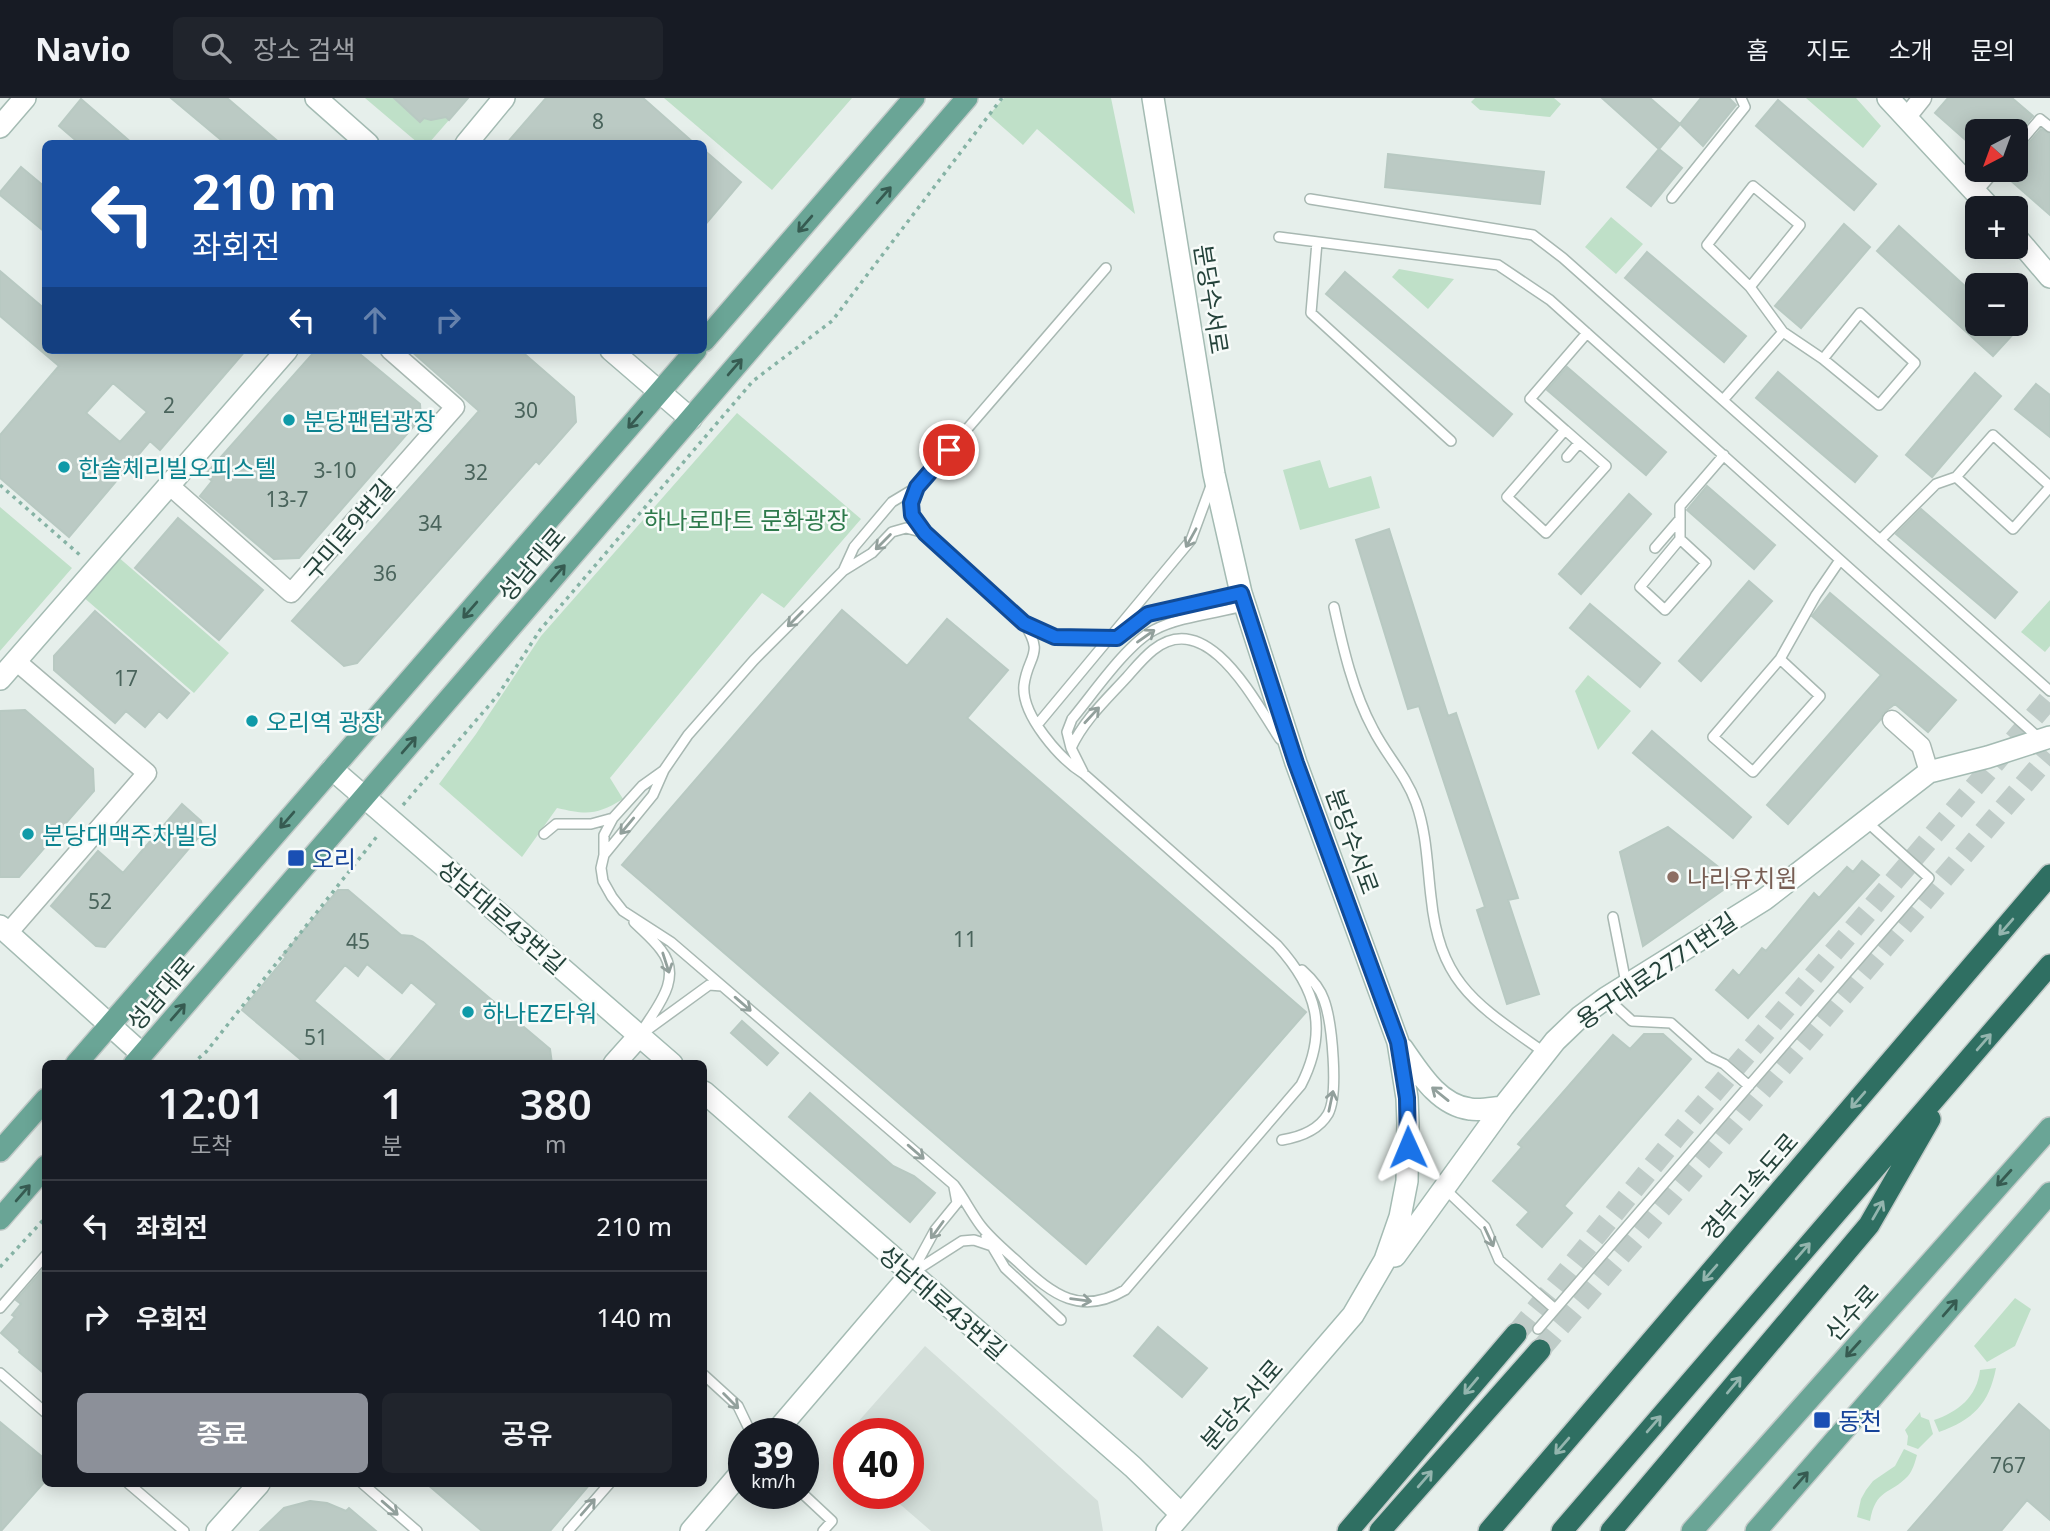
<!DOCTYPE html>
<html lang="ko">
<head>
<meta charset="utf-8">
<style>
	body { margin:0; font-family:"Noto Sans","Noto Sans KR",sans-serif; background:#20242c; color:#f1f3f6; height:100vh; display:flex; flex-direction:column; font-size:26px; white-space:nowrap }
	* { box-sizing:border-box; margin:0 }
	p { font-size:23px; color:#9ea1a6 }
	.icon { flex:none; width:38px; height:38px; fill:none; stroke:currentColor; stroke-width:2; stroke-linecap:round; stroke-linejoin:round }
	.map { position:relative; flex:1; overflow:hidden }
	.drawer { position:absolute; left:42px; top:962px; width:665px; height:427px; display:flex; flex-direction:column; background:#171b24; border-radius:10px; box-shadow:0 4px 18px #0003 }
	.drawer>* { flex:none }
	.hud { position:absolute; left:42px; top:42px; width:665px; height:214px; border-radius:10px; box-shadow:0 4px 18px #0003; background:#1a4fa0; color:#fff; overflow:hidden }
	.needle { width:46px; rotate:221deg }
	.fabs { position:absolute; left:1965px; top:21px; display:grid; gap:14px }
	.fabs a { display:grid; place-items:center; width:63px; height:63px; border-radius:10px; background:#171b24; box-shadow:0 4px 18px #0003; font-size:35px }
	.speed { position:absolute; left:728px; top:1320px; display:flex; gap:14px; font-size:35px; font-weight:700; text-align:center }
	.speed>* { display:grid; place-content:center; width:91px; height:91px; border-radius:50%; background:#171b24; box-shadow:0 4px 18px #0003; line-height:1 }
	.speed small { font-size:18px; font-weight:400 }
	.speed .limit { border:10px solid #d22; background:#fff; color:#111 }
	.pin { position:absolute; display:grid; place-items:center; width:60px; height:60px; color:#fff; margin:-30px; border:4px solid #fff; border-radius:50%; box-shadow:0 2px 7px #0007 }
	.me { position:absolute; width:77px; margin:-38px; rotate:359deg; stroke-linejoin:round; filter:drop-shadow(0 0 5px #0008) }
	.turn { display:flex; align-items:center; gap:24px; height:147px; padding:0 35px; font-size:32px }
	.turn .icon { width:91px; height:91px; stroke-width:2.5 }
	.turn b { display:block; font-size:49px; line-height:60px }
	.lanes { display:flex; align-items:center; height:66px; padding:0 35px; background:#0003; justify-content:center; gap:35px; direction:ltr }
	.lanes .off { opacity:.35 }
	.eta { display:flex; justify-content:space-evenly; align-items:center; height:119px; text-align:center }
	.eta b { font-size:42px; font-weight:600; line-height:49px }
	.primary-button { display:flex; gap:14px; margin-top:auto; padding:14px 35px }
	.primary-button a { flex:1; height:80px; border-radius:10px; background:#8c9099; color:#fff; font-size:28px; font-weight:600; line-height:80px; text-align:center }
	.primary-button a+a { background:#20242c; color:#f1f3f6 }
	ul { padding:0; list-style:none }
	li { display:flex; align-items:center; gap:21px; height:91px; padding:0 35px; border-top:2px solid #363941 }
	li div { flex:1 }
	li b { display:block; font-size:26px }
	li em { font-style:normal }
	header { display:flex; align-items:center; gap:42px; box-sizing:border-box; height:98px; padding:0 35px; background:#171b24; border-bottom:2px solid #363941 }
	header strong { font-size:33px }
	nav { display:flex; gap:38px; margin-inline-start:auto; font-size:24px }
	.search { width:490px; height:63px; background:#20242c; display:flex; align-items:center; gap:18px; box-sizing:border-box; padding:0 24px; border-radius:10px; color:#9ea1a6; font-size:26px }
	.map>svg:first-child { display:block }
</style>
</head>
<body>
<header>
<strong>Navio</strong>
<div class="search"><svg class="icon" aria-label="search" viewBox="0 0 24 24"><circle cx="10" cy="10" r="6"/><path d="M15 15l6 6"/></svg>장소 검색</div>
<nav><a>홈</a><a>지도</a><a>소개</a><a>문의</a></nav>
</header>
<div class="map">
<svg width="2050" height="1433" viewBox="0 0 2050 1433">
	<rect width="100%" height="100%" fill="#e6efeb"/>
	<path fill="#d4dfda" d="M925,1248L1098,1403L1103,1433H931L887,1395H908V1335H849V1362L835,1350Z"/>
	<path fill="#bfe0c8" d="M365,0H394L424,20L442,16L449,22L429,45H418Z
		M664,0H852L772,92Z
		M1004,0H1111L1135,116L1037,31L1023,47L989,17Z
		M1475,0H1554L1561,6L1550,19L1480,12L1471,4Z
		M1806,0H1856L1881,28L1863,50Z
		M1611,119L1643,146L1616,176L1585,149Z
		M1399,171L1454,181L1428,211L1392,179Z
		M737,315L861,421L784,510L762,495L610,680L623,701C597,717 587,717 557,710L522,759L439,686L476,636L541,538Z
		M1320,362L1329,390L1371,378L1380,410L1300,432L1283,372Z
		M0,409L72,470L0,553Z
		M117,458L229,555L194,595L82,498Z
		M2050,502V548L2045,554L2021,534Z
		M1588,577L1631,613L1598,652L1575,593Z
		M2015,1200L2031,1211L2015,1248L1987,1264L1974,1248Z
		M1996,1270C1989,1306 1973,1322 1939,1334L1934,1322C1958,1314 1977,1299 1980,1272Z
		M1920,1314L1921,1319L1929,1322L1933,1336L1918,1351L1907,1347L1908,1338L1905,1332Z
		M1904,1351L1917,1357C1915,1364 1913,1372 1908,1378C1890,1397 1876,1390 1870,1423L1857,1419L1861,1401L1866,1392L1873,1383L1895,1368Z"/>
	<path fill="#bbcac4" stroke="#b8c9c2" stroke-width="2" fill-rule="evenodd" d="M171,0H227L281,46H226Z
		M394,0H468L449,22L446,19L431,22L424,20L420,24Z
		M546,0H643L695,46H506Z
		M1602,0H1650L1680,26L1659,51Z
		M1701,0H1729L1736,7L1703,48L1680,26Z
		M1948,0H2012L2033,18L2016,38V33H1978V53L1935,15Z
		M81,1L133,46H80L59,28Z
		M1778,2L1876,86L1854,112L1756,28Z
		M2041,31L2050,36V117L2010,82L2016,75V56L2021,54Z
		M1659,51L1682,70L1651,108L1627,89Z
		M704,52L741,84L704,128Z
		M1388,56L1544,74L1540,106L1385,89Z
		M21,69L46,90V135L0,97V94Z
		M1844,126L1870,149L1801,230L1775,208Z
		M1899,128L1978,200V226H2006L2015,234L1993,258L1877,153Z
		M1647,154L1746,238L1724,264L1625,180Z
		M0,173L46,212V252H246L160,352L150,343L69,439L0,380V337L59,268L0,218ZM113,285L147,314L120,344L86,315Z
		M1345,174L1512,316L1493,338L1326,196Z
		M316,252H355L420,306L421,320L299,460L274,461L200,398L212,383L205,377Z
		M410,252H520L574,299L576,324L539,366L536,363L357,565L344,568L292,523L479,313Z
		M1567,269L1666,354L1646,377L1547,292Z
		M1778,274L1877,358L1855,384L1756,300Z
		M1975,275L2001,298L1932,379L1906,357Z
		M2036,286L2050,297V339L2015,311Z
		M1707,388L1775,447L1754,471L1687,412Z
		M1629,396L1651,416L1581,496L1559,476Z
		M1921,411L2017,494L1995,520L1896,436Z
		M178,420L263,492L219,542L135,470Z
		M1389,431L1448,618L1456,615L1518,800L1508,802L1539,896L1507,906L1477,812L1485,809L1419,608L1408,611L1356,442Z
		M1749,483L1772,503L1701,583L1679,563Z
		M1830,495L1956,602L1928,634L1895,606L1883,615L1881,621L1788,726L1767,707L1881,577L1812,518Z
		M1590,506L1660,565L1640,589L1570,530Z
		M842,512L907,568L947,521L1008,572L967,620L1306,914L1086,1166L622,767Z
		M95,513L189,595L167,620L159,613L145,629L126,613L115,625L54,572V558Z
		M25,612L93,671L94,693L19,779H0V613Z
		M1652,633L1751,719L1733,740L1633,655Z
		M182,706L201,723L203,734L105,849L96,848L51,808L98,753L123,775Z
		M1668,729L1736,783L1643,848L1620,754Z
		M1862,763L1879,777L1748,920L1716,892L1733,872L1739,878L1762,850L1766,853L1814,795L1819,800L1847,769L1853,774Z
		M338,792H348L401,837L412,838L423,844L550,951L552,966H306L242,912L286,859L283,857ZM367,866L402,895L411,884L437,906L388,965L314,903L345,867L358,878Z
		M742,923L778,955L767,967L731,935Z
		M1644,936H1663L1691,961L1564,1108L1572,1115L1542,1149L1517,1127L1529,1114L1493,1083L1522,1049L1518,1046L1613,937L1630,951Z
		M810,995L893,1068L914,1078L935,1095L910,1124L789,1019Z
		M46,1168V1277L19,1254L20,1252L1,1235L15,1219L12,1217L21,1206L16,1202Z
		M1158,1229L1207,1270L1182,1299L1134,1258Z
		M2019,1306L2050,1333V1422L2027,1402L2001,1433H1908Z
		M0,1324L46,1362V1382L1,1433Z
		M427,1386H590L550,1433H482Z
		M310,1403L327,1405L346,1413L349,1410L376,1433H260L284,1410Z"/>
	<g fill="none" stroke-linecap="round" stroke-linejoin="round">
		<path stroke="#bfccc8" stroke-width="21" stroke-dasharray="21 10" stroke-linecap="butt" d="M1516,1236L1677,1038L2050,600
			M1540,1252L2050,656"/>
		<g stroke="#a8b8b2" stroke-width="12">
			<path id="lane" d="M2016,49L2040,21L2050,29
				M1977,94L1996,72
				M1672,100L1745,9L1741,0
				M1310,101L1533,137L1563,160L2050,593
				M1279,139L1498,167L1550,202L2040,641
				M1317,144L1311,215L1451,343
				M1750,189L1800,127L1753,88L1707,147L1750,189L1783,234
				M1723,302L1783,234L1823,261L1860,215L1915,265L1879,307L1823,261
				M1565,332L1606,368L1546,435L1507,399L1565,332L1530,301L1587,235
				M1567,359L1579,345
				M1956,379L2013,431L2050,389
				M917,389C908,412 910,415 924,434
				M1680,441L1706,465L1665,512L1640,489L1680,441V408L1724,357
				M1880,442L1936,386L1956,379L1993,337L2050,388
				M1655,450L1680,421
				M844,471L854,449L892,404L917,389L1106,170
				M1334,509C1343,550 1353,594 1373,631C1386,657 1406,677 1416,705C1427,736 1427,767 1431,799C1440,888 1478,907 1545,955
				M1024,525C1045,558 1028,556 1024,587C1021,617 1060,661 1084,676L1277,847C1317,891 1329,932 1301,987L1125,1192C1081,1218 1053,1197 1020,1166C1007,1154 992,1142 981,1128C971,1115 964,1100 954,1087L671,844L623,813L612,799L603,783L601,770L604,757L653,697L664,672L688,637L754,562L843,473L872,455L892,434L906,430L925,435L1024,525L1055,539L1117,540L1148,516L1239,495
				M1780,561L1820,598L1753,674L1713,639L1780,561L1816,497L1840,462
				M1037,627L1191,442L1212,385
				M1071,650L1067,634L1072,621C1093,596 1126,547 1154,532C1178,519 1217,515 1244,508
				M1083,674L1071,650C1084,622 1106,602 1127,579C1135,570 1143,560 1153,552C1208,508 1256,606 1280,641
				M544,736L556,726H591L613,720L642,688L663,673
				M604,757V737L613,720
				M1613,819L1626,885
				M634,824C643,833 654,842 661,852C684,881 655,911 640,936
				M1608,901L1632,923L1671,925L1709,959L1724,966L1749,988
				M643,935L709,887L722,888
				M1282,1042C1300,1039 1318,1033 1328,1016C1339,996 1332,924 1324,902C1320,890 1311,880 1302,872
				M1445,1091L1485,1129L1499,1162L1555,1211
				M986,1138L1005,1170L1061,1222
				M912,1175L962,1143L974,1142L992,1148
				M911,1176L935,1132L957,1105L954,1089
				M0,1210L46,1157
				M1538,1231L1929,780L1867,724
				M0,1275L46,1315
				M704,1277L738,1308L751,1335
				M129,1386L184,1433
				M363,1386L417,1433
				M802,1395L832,1423L823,1433
				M568,1433L609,1386"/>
		</g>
		<g stroke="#a8b8b2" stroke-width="21">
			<path id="street" d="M1906,20L1922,0
				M169,387L291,495L455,309L390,252
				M1892,622L1921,648L1929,674
				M8,835L147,675L16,563"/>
		</g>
		<g stroke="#a4bbb3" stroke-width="24">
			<path id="secondary" d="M316,0L368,46
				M1153,0L1214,376L1241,495L1296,665L1398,944L1407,1000L1408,1025L1407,1083L1400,1119L1385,1162L1353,1217L1167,1433
				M1888,0L1990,110
				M0,29L25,0
				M466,46L504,0
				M2016,139L2050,179
				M611,252L691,321
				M0,581L287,252
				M332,671L672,966
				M0,828L142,956
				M1402,950C1419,974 1438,1007 1470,1011C1480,1013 1492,1010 1503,1009
				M614,966L639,938
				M704,994L1133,1369L1181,1416
				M1395,1158L1503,1009L1555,943L1580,919L1606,900L1765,801L1929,674L1988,659L2050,639
				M775,1335L911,1176
				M217,1433L259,1386
				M691,1433L744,1371"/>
		</g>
		<g stroke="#c2cac8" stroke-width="24">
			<path id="primary" d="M704,243L914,0
				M76,966L696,252
				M134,966L967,0
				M0,1053L46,1001
				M0,1121L46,1068
				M1692,1433L2050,1030
				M1756,1433L2050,1095"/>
		</g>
		<g stroke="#c2cac8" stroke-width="24">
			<path id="highway" d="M1348,1433L1516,1236
				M1380,1433L1540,1252
				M1489,1433L2050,777
				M1562,1433L2050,867
				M1611,1433L1869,1127L1930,1021"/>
		</g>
		<path stroke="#86b3a5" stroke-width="3.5" stroke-dasharray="3.5 5" stroke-linecap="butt" d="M0,387L81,458
			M403,707L498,597L540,532L753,283L832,223L1002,0
			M192,966L206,954L378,737
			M0,1169L46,1119"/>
		<use href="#lane" stroke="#fff" stroke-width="9"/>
		<use href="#street" stroke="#fff" stroke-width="18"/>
		<use href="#secondary" stroke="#fff" stroke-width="21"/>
		<use href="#primary" stroke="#6aa596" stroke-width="21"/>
		<use href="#highway" stroke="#2f6f62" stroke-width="21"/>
	</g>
	<defs><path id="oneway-shaft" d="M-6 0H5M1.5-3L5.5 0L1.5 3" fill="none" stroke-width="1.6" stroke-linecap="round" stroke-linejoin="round" transform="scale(1.75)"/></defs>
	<g stroke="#365b51">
		<use href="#oneway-shaft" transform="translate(884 97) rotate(-49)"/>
		<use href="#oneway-shaft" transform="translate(805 126) rotate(131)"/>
		<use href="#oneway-shaft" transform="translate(735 269) rotate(-49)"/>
		<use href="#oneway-shaft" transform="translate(635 322) rotate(131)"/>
		<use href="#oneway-shaft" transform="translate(558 475) rotate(-49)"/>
		<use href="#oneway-shaft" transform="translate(470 512) rotate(131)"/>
		<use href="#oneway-shaft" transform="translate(409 647) rotate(-49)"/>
		<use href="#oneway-shaft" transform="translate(287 722) rotate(131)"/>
		<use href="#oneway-shaft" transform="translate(178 914) rotate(-49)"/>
		<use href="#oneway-shaft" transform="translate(2004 1080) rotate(132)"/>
		<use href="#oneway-shaft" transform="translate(23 1095) rotate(-49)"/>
		<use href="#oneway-shaft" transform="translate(1950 1210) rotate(-49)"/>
		<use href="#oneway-shaft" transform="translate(1853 1251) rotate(132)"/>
		<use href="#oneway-shaft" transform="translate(1801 1382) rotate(-49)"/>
	</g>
	<g stroke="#92a09c">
		<use href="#oneway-shaft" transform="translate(1191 440) rotate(119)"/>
		<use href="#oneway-shaft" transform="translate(883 444) rotate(135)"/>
		<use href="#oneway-shaft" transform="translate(795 521) rotate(135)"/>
		<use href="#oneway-shaft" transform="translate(1146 538) rotate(-35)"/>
		<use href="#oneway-shaft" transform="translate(1092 617) rotate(-47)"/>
		<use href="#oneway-shaft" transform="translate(627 728) rotate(130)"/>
		<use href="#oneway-shaft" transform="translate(666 865) rotate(72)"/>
		<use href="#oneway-shaft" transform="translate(743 906) rotate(41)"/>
		<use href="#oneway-shaft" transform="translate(1440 996) rotate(-141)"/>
		<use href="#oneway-shaft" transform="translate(1331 1003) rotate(-78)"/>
		<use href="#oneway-shaft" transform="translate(916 1054) rotate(41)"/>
		<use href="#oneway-shaft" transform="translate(937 1132) rotate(126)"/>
		<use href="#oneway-shaft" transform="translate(1489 1139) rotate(65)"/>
		<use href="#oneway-shaft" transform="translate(1081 1202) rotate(7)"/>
		<use href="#oneway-shaft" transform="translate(731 1303) rotate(45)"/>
		<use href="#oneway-shaft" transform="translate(588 1409) rotate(-49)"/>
		<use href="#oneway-shaft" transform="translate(390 1410) rotate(41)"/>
	</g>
	<g stroke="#93b5ae">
		<use href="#oneway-shaft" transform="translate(2006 829) rotate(131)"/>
		<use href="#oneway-shaft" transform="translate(1984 944) rotate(-49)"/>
		<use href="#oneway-shaft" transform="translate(1858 1002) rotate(131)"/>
		<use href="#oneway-shaft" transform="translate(1878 1112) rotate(-60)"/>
		<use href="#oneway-shaft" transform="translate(1803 1153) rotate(-49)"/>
		<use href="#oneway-shaft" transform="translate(1710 1175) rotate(131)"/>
		<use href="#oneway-shaft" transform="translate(1734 1287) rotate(-50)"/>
		<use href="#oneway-shaft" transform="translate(1471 1288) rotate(130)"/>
		<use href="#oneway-shaft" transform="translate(1654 1326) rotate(-49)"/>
		<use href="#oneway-shaft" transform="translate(1562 1348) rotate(131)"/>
		<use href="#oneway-shaft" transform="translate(1425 1381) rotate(-49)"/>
	</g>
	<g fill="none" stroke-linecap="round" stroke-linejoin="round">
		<g stroke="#114b97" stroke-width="18">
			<path id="route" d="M949,352L917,389L911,405L912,417L925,435L1024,525L1055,539L1117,540L1148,516L1241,495L1296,665L1398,944L1407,1000L1408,1049"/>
		</g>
		<use href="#route" stroke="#1a73e8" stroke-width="12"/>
	</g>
	<g fill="#0f9aa8" stroke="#f7fbf9" stroke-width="2.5">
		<circle cx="289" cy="322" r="7"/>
		<circle cx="64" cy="369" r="7"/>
		<circle cx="252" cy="623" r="7"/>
		<circle cx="28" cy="736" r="7"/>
		<circle cx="468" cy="914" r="7"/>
	</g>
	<g fill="#1a4fb4" stroke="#f7fbf9" stroke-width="2.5">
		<rect x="287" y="751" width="18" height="18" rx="3.5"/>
		<rect x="1813" y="1313" width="18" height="18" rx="3.5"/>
	</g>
	<circle fill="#8d6e63" stroke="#f7fbf9" stroke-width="2.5" cx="1673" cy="779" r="7"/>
	<g text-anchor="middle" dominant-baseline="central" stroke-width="5" stroke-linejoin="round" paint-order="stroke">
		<g font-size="21" fill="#4a645c">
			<text x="598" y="23">8</text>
			<text x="169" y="307">2</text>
			<text x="526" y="312">30</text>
			<text x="335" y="372">3-10</text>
			<text x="476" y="374">32</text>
			<text x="287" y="401">13-7</text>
			<text x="430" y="425">34</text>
			<text x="385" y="475">36</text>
			<text x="126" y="580">17</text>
			<text x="100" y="803">52</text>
			<text x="965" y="841">11</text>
			<text x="358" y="843">45</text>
			<text x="316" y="939">51</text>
			<text x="2008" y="1367">767</text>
		</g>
		<g font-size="24" fill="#24423a" stroke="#f7fbf9">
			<text transform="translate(1212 201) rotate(81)">분당수서로</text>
			<text transform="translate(348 431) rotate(-49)">구미로9번길</text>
			<text transform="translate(531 466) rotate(-49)">성남대로</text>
			<text transform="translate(1353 743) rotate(70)">분당수서로</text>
			<text transform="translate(502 818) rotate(41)">성남대로43번길</text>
			<text transform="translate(1656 872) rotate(-34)">용구대로2771번길</text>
			<text transform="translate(160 895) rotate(-49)">성남대로</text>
			<text transform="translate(1749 1088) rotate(-49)">경부고속도로</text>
			<text transform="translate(943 1204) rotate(41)">성남대로43번길</text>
			<text transform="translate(1851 1214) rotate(-48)">신수로</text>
			<text transform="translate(1241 1306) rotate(-49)">분당수서로</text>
		</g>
		<g font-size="24" fill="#0d838f" stroke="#f7fbf9" text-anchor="start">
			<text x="303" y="322">분당팬텀광장</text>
			<text x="78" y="369">한솔체리빌오피스텔</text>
			<text x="266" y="623">오리역 광장</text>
			<text x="42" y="736">분당대맥주차빌딩</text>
			<text x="482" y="914">하나EZ타워</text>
		</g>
		<g font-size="24" fill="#2d7a4b" stroke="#f7fbf9">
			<text x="746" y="421">하나로마트 문화광장</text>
		</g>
		<g font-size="24" fill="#164399" stroke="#f7fbf9" text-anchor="start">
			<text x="312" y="760">오리</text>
			<text x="1838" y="1322">동천</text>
		</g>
		<g font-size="24" fill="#785e54" stroke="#f7fbf9" text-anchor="start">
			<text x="1687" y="779">나리유치원</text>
		</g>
	</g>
</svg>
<div class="fabs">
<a><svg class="needle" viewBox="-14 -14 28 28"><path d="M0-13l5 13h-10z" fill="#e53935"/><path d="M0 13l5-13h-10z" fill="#9ea1a6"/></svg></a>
<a>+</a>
<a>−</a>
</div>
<div class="speed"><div>39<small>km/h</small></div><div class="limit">40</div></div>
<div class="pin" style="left:949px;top:352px;background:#d93025"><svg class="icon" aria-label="arrive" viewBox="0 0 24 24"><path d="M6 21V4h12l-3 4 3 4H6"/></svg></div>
<svg class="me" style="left:1408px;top:1049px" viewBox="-20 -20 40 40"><path d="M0-17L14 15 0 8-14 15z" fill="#1a73e8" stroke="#fff" stroke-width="4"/></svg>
<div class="hud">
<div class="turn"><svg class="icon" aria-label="left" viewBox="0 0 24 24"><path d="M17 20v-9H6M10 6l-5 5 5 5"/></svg><div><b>210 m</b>좌회전</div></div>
<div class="lanes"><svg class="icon" aria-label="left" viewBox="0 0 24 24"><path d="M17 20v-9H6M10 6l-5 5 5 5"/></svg><svg class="icon off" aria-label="ahead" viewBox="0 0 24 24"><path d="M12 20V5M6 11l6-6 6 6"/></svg><svg class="icon off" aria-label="right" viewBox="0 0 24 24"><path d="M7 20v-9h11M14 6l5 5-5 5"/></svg></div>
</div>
<section class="drawer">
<div class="eta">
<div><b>12:01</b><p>도착</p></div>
<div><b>1</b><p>분</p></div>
<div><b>380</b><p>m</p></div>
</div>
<ul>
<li><svg class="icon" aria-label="left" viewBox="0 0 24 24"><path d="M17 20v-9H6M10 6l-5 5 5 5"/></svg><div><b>좌회전</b></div><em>210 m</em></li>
<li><svg class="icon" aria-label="right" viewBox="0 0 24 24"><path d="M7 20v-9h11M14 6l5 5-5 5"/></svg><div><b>우회전</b></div><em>140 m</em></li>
</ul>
<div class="primary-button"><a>종료</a><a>공유</a></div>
</section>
</div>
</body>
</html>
